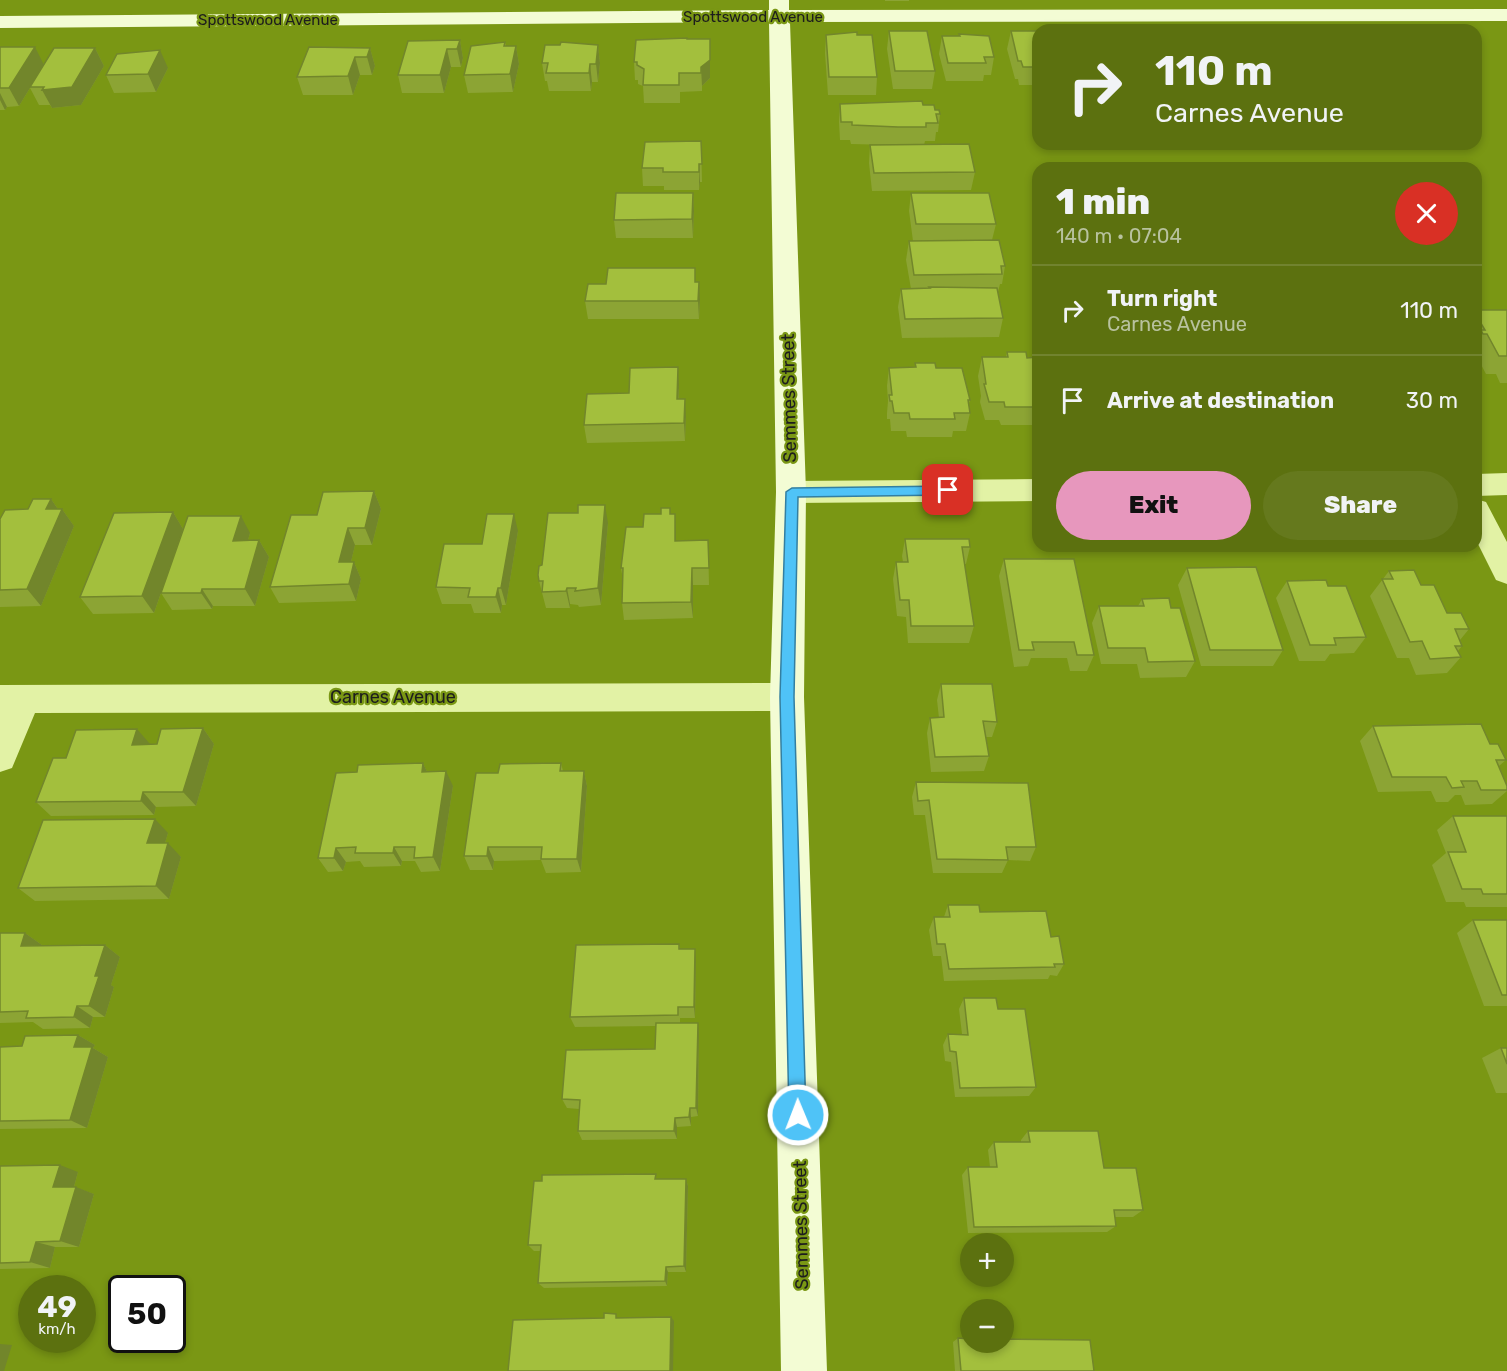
<!DOCTYPE html>
<html lang="en">
<head>
<meta charset="utf-8">
<style>
	body { margin:0; font-family:Rubik,sans-serif; background:#65791d; color:#f1f3f6; height:100vh; display:flex; flex-direction:column; font-size:22px; white-space:nowrap }
	* { box-sizing:border-box; margin:0 }
	p { font-size:20px; color:#b8c29e }
	.icon { flex:none; width:33px; height:33px; fill:none; stroke:currentColor; stroke-width:2; stroke-linecap:round; stroke-linejoin:round }
	.map { position:relative; flex:1; overflow:hidden }
	.panel { position:absolute; left:1032px; top:162px; width:450px; height:390px; display:flex; flex-direction:column; background:#5c710f; border-radius:18px; box-shadow:0 3px 9px #0003 }
	.panel>* { flex:none }
	.top-card { position:absolute; left:1032px; top:24px; width:450px; height:126px; border-radius:18px; box-shadow:0 3px 9px #0003; background:#5c710f; color:#f1f3f6; overflow:hidden }
	.fabs { position:absolute; left:960px; top:1233px; display:grid; gap:12px }
	.fabs a { display:grid; place-items:center; width:54px; height:54px; border-radius:50%; background:#5c710f; box-shadow:0 3px 9px #0003; font-size:30px }
	.speed { position:absolute; left:18px; top:1275px; display:flex; gap:12px; font-size:30px; font-weight:700; text-align:center }
	.speed>* { display:grid; place-content:center; width:78px; height:78px; border-radius:50%; background:#5c710f; box-shadow:0 3px 9px #0003; line-height:1 }
	.speed small { font-size:15px; font-weight:400 }
	.speed .limit { border:3px solid #111; border-radius:9px; background:#fff; color:#111 }
	.pin { position:absolute; display:grid; place-items:center; width:51px; height:51px; color:#fff; margin:-26px; border-radius:12px; box-shadow:0 3px 9px #0006 }
	.me { position:absolute; width:66px; margin:-33px; rotate:359deg; stroke-linejoin:round; filter:drop-shadow(0 0 4px #0008) }
	.turn { display:flex; align-items:center; gap:21px; height:126px; padding:0 24px; font-size:27px }
	.turn .icon { width:78px; height:78px; stroke-width:2.5 }
	.turn b { display:block; font-size:42px; line-height:51px }
	.round { display:grid; place-items:center; flex:none; width:63px; height:63px; border-radius:32px; background:#65791d }
	.summary { display:flex; align-items:center; justify-content:space-between; height:102px; padding:0 24px }
	h1 { font-size:36px; font-weight:800; line-height:45px }
	.button { display:flex; gap:12px; margin-top:auto; padding:12px 24px }
	.button a { flex:1; height:69px; border-radius:36px; background:#e797bd; color:#111; font-size:24px; font-weight:800; line-height:69px; text-align:center }
	.button a+a { background:#65791d; color:#f1f3f6 }
	ul { padding:0; list-style:none }
	li { display:flex; align-items:center; gap:18px; height:90px; padding:0 24px; border-top:2px solid #71832f }
	li div { flex:1 }
	li b { display:block; font-size:22px }
	li em { font-style:normal }
	.map>svg:first-child { display:block }
</style>
</head>
<body>
<div class="map">
<svg width="1507" height="1371" viewBox="0 0 1507 1371">
	<rect width="100%" height="100%" fill="#7a9714"/>
	<g fill="none" stroke-linecap="round" stroke-linejoin="round">
		<path fill="#e2f2a5" fill-rule="evenodd" d="M1507,473V495L1476,496V474Z
			M1038,479V501L791,503L781,500L776,492L781,484L791,481Z
			M1476,499L1486,502L1507,542V584L1496,580L1476,540Z
			M787,683L799,687L804,697L799,707L787,711L35,713L12,768L0,772V685Z"/>
		<path fill="#f3fcd4" fill-rule="evenodd" d="M769,0H789V10L1507,9V21L790,22L806,492L804,697L827,1371H781L770,697L776,492L769,22L0,28V16L769,10Z"/>
	</g>
	<path fill="#8ca434" d="M885,0H909V1H885Z
		M889,31L935,71L932,89H893L887,49Z
		M1011,31H1038V85H1019L1018,79H1015L1007,49Z
		M959,34L994,57L991,75H984L983,81H946L939,54L942,36H959Z
		M826,35H857L877,77L876,95H828L825,53Z
		M687,39L710,57V78L702,86V91L680,92V103H644L643,86L638,84V80H635L634,62Z
		M460,40L463,58L461,67H451L444,93H402L398,75Z
		M505,42L506,46H516L519,64L513,92L468,93L464,75Z
		M598,45L600,63L598,82H592L591,91H549L547,81H545L542,63Z
		M0,47L44,64L95,48L104,66L81,105L52,108L50,105H39L30,88L19,106L7,107L5,110H0Z
		M370,48L375,66L372,75H360L353,95H303L297,77Z
		M168,68L156,92L114,93L106,75Z
		M840,104L923,105L935,110L940,114L938,132H936L935,141H925L924,145L975,172L971,190L872,191L869,163L870,145H892L851,144L850,140H840L839,122Z
		M701,141L702,182H700L699,190H664V186H643L642,168Z
		M693,193L694,211L693,238H616L614,220Z
		M911,193L996,224L992,240L1005,266L1002,284H1000L998,292L1003,318L999,337L902,338L898,307L901,289H911L906,260L909,241H913L909,211Z
		M700,300L699,319H588L585,301Z
		M1476,310H1507V383H1500L1496,374H1486L1476,355Z
		M1007,352L1027,358L1038,357V425H1001L999,420H985L980,402L981,396L978,376L982,357H1006Z
		M915,363L936,368L970,400L968,406L970,413L966,431H953L952,437H907L906,431H891L890,419H887V413L888,401L887,386L889,368L915,367Z
		M679,385V399L686,417L685,441L587,443L584,425L629,393Z
		M374,491L381,509L372,545H355L351,562H354L361,579L356,601L279,603L270,587L317,515Z
		M51,499L58,509H62L74,526L41,606L0,607V519L28,509Z
		M173,512L183,529L250,533L248,540H259L269,557L255,606H213L212,609L172,610L161,593L154,613L93,614L80,597Z
		M670,514L676,531V541L708,540L709,585H693V618L624,620L622,603L623,580L621,568L643,527Z
		M608,523L601,605L579,607L578,605L570,604V608H546L539,581L542,565Z
		M518,531L506,605H502L501,613H474L471,604H442L436,587L482,544Z
		M905,539L970,547L966,564H964L974,626L969,643H908L906,617L897,616L893,579L896,562H903L902,556Z
		M1004,559L1094,655L1087,671H1070L1067,658H1031L1028,666L1014,667L999,576Z
		M1187,568L1283,650L1273,666H1201L1178,585Z
		M1389,571L1421,585L1447,613L1469,629L1460,640L1462,646L1458,651L1461,657L1447,673L1416,675L1409,658H1397L1370,596Z
		M1287,581L1328,586L1366,637L1354,653L1330,654L1325,661H1299L1276,598Z
		M1142,599L1171,608L1195,661L1186,677L1140,678L1137,664H1101L1092,623L1099,606H1138Z
		M941,684L997,722L992,737H986L989,756L984,771L931,772L927,733L930,718H939L937,700Z
		M1373,726L1490,744L1506,760L1499,766L1507,786V791L1492,804L1465,805L1461,795H1455L1448,802H1436L1431,791L1378,792L1360,741Z
		M203,728L214,744L196,806L156,807L154,815L51,816L36,802L66,758L150,744H157Z
		M423,763L427,772L453,786L440,871L421,872L415,861H402L401,866L364,867L360,861L346,862L343,871L328,872L318,858L357,772Z
		M561,763L563,771H584L587,786L581,872L546,873L541,860L494,861L493,870H470L464,856L498,773Z
		M916,782L1036,847L1030,861L1008,860L1002,873H933L925,815H914L912,797Z
		M1453,816H1507V907H1466L1464,902H1446L1432,865L1446,853L1437,830Z
		M168,833L165,843L181,857L169,899L35,901L18,888Z
		M948,905L980,912L1051,937L1064,964L1057,976L1050,975L1048,979L944,981L941,956H933L929,930L934,917H944Z
		M1473,920H1507V1006H1484L1457,933Z
		M0,933H25L42,945H105L120,957L111,985L114,987L105,1017H93L90,1028L43,1029L33,1022L0,1023Z
		M679,944L680,949L696,961L695,1018H680V1023L699,1033L698,1116L691,1117V1126L677,1127V1139L582,1140L578,1131L579,1109L567,1108L562,1099L655,1049L656,1026L575,1027L570,1017Z
		M964,998L998,1009L1036,1087L1029,1096L955,1097L951,1062L945,1061L943,1045L948,1034H962L959,1009Z
		M78,1035L95,1045L93,1048L108,1057L87,1128L0,1129V1047L22,1046Z
		M1501,1048H1507V1093H1496L1482,1058Z
		M1028,1131L1104,1168L1143,1210L1133,1217H1115L1116,1226L1107,1232L968,1233L962,1175L968,1167H990L988,1150L994,1142H1021V1140Z
		M0,1166L78,1172L74,1187L94,1194L79,1247H55L50,1268L0,1269Z
		M657,1179H686L688,1186L686,1272H668L667,1286L544,1288L538,1283L541,1251H534L528,1245Z
		M958,1338L1094,1371H955L953,1342Z"/>
	<path fill="#72862b" d="M710,39V78L702,86L701,67Z
		M460,40L463,58L461,67L457,49Z
		M598,45L600,63L598,82L596,64Z
		M516,46L519,64L513,92L510,74Z
		M35,47L44,65L19,106L9,88Z
		M95,48L104,66L81,105L52,108L42,90Z
		M370,48L375,66L372,75L367,57Z
		M447,49L451,67L444,93L440,75Z
		M160,50L168,68L156,92L148,74Z
		M355,57L360,75L353,95L348,76Z
		M590,64L592,82L591,91L589,73Z
		M0,93L7,107L5,110L0,100Z
		M699,164L700,182L699,190Z
		M693,193L694,211L693,238L692,219Z
		M699,282L700,300L699,319L698,301Z
		M678,367L679,385L678,417L677,399Z
		M685,399L686,417L685,441L684,423Z
		M374,491L381,509L372,545L365,528Z
		M51,499L60,512L62,509L74,526L41,606L27,589L46,509Z
		M605,505L608,523L601,605L598,588Z
		M173,512L183,529L154,613L142,596Z
		M514,514L518,531L506,605L501,588Z
		M675,514L676,531V558L675,541Z
		M241,516L250,533L243,558L233,541Z
		M348,528L355,545L347,579L339,562Z
		M259,540L269,557L255,606L245,589Z
		M354,562L361,579L356,601L349,584Z
		M692,568L693,585V618L691,602Z
		M498,588L502,605L501,613L496,597Z
		M567,588L570,604V608L566,591Z
		M202,589L213,606L212,609L201,593Z
		M203,728L214,744L196,806L183,792Z
		M137,729L150,744L132,745Z
		M423,763L430,778L422,772Z
		M446,771L453,786L440,871L433,857Z
		M584,771L587,786L581,872L577,859Z
		M143,792L156,807L154,815L141,801Z
		M155,819L168,833L161,857L147,843Z
		M168,843L181,857L169,899L156,886Z
		M394,847L402,861L401,866L393,853Z
		M488,847L494,861L493,870L487,856Z
		M336,848L346,862L343,871L334,858Z
		M25,933L42,945L21,946Z
		M105,945L120,957L111,985L114,987L105,1017L89,1006L95,976Z
		M695,949L696,961L695,1018L694,1007Z
		M77,1006L93,1017L90,1028L74,1017Z
		M698,1023L699,1033L698,1116L696,1108Z
		M78,1035L95,1045L93,1048L108,1057L87,1128L70,1120L74,1047Z
		M690,1108L691,1117V1126L689,1117Z
		M675,1118L677,1127V1139L674,1131Z
		M60,1165L78,1172L72,1194L53,1187Z
		M686,1179L688,1186L686,1272L684,1266Z
		M76,1187L94,1194L79,1247L60,1241Z
		M36,1242L55,1247L50,1268L30,1262Z
		M666,1267L668,1272L667,1286L665,1281Z
		M671,1317L674,1321L673,1371H670Z
		M0,1344L12,1345L4,1371H0Z"/>
	<path fill="#a3bf3d" stroke="#72862b" stroke-width="1.5" d="M1271,29H1304V30H1272Z
		M889,31H927L935,71H895Z
		M1011,31H1038V67H1023L1021,61H1018Z
		M857,32V35H872L877,77H829L826,35Z
		M959,34L989,36L994,57H984L986,63H948L942,36H960Z
		M687,38V39H710V60L701,67V73H679V85H643L644,69L637,65V62H634L636,40Z
		M460,40L457,49H447L440,75H398L408,41Z
		M505,42L504,46H516L510,74L464,75L471,46Z
		M561,42L598,45L596,64H590L589,73H546L548,63H542L545,45H560Z
		M0,47H35L9,88H0Z
		M309,47L370,48L367,57H355L348,76L297,77Z
		M54,48H95L72,87L42,90L44,87H30Z
		M160,50L148,74L106,75L117,54Z
		M922,101L923,105H934L935,110H939L940,114H936L938,123H926V127H898L852,125V122H841L840,104Z
		M701,141L702,164H699V172H663V168H642L645,142Z
		M969,144L975,172L874,173L870,145Z
		M616,193H693L692,219L614,220Z
		M911,193H989L996,224H916Z
		M999,240L1005,266H1001L1002,274L914,275L909,241Z
		M608,268H695V282H699L698,301H585L588,284H606Z
		M929,287L997,288L1003,318L905,319L901,289L930,288Z
		M1476,310H1507V356H1499L1487,334H1483L1481,330H1485L1476,315Z
		M1007,352H1026L1027,358L1038,357V407H1005L1004,402H989L984,384H986L982,357H1008Z
		M915,363H935L936,368H962L970,400H968L970,413H954L955,419H910L909,413H894L892,401H890L889,395H892L889,368L916,367Z
		M678,367L677,399H685L684,423L584,425L587,394L629,393L630,368Z
		M374,491L365,528H348L339,562H354L349,584L270,587L291,515H317L323,492Z
		M33,499H51L46,509H62L27,589L0,590V519L5,510L28,509Z
		M578,505H605L598,588L575,591L576,588H567L566,591L542,592L543,581H539L538,575L539,566L542,565L548,513H578Z
		M661,508H670V514H675V541L708,540L709,568H692L691,602L622,603L623,568H621L626,527H643L644,514H661Z
		M173,512L142,596L80,597L114,513Z
		M487,514H514L501,588H498L496,597H468L470,588L436,587L444,544H482Z
		M188,516H241L233,541L259,540L245,589H202L201,593H161Z
		M905,539H969L970,547H962L974,626H911L909,600H900L896,562H908Z
		M1004,559H1074L1094,655H1077L1074,642H1032L1034,650H1019Z
		M1256,567L1283,650H1210L1187,568Z
		M1414,570L1421,585H1434L1447,613H1461L1469,629H1455L1462,646H1455L1461,657L1430,659L1422,641L1410,642L1382,579H1393L1389,571Z
		M1326,580L1328,586H1346L1366,637L1334,638L1336,645H1310L1287,581Z
		M1169,598L1171,608H1180L1195,661L1148,662L1145,648H1108L1099,606H1144L1142,599Z
		M941,684H992L997,722L983,721L989,756L935,757L930,718L944,717Z
		M1481,724L1490,744H1498L1506,760H1496L1507,786V790H1481L1477,781H1461L1464,787L1452,788L1446,777H1392L1373,726Z
		M203,728L183,792H143L141,801L36,802L53,758H66L76,730L137,729L132,745L157,744L161,729Z
		M423,763L422,772L446,771L433,857L414,858L415,847H394L393,853H355L356,847L336,848L334,858H318L336,773L357,772L358,765Z
		M561,763L560,771H584L577,859H541L542,847H488L487,856H464L476,773H498L500,764Z
		M916,782L1028,783L1036,847H1006L1008,860L937,859L929,800L918,801Z
		M1453,816H1507V894H1483L1481,889H1462L1448,852H1466Z
		M155,819L147,843H168L156,886L18,888L43,820Z
		M948,905H979L980,912L1046,911L1051,937L1059,936L1064,964H1054L1055,967L949,969L945,944H937L934,917H950Z
		M1473,920H1507V995H1502Z
		M0,933H25L21,946L105,945L95,976H99L89,1006H77L74,1017L26,1018L28,1011L0,1012Z
		M679,944V949H695L694,1007H678V1015L570,1017L576,945Z
		M964,998H996L998,1009H1025L1036,1087L960,1088L956,1052L950,1051L948,1034L968,1035Z
		M656,1023H698L696,1108H690L689,1117L675,1118L674,1131H578L580,1100L562,1099L566,1050L655,1049Z
		M78,1035L74,1047H92L70,1120L0,1121V1047L22,1046L25,1036Z
		M1501,1048H1507V1064Z
		M1028,1131H1098L1104,1168H1136L1143,1210H1114L1116,1226L974,1227L968,1167H997L994,1142H1030Z
		M60,1165L53,1187H76L60,1241L36,1242L30,1262L0,1263V1166Z
		M656,1174L655,1179H686L684,1266L666,1267L665,1281L538,1283L541,1245H528L534,1181H542V1175Z
		M604,1313L616,1314V1318L671,1317L670,1371H508L513,1320L604,1318Z
		M958,1338L970,1339V1342H1004V1339L1090,1340L1094,1371H961Z"/>
	<path fill="#4fc3f7" stroke="#337fa1" stroke-width="1.5" d="M948,486L954,490L948,495L798,497L794,697L806,1115L804,1121L798,1124L792,1121L789,1115L780,697L786,492L792,488Z"/>
	<g text-anchor="middle" dominant-baseline="central" stroke-width="4.5" stroke-linejoin="round" paint-order="stroke">
		<g font-size="15" fill="#1d1d1d" stroke="#7a9714">
			<text x="753" y="17">Spottswood Avenue</text>
			<text x="268" y="20">Spottswood Avenue</text>
		</g>
		<g font-size="18" fill="#1d1d1d" stroke="#7a9714">
			<text transform="translate(789 398) rotate(-91)">Semmes Street</text>
			<text x="393" y="697">Carnes Avenue</text>
			<text transform="translate(801 1225) rotate(-91)">Semmes Street</text>
		</g>
	</g>
</svg>
<div class="fabs">
<a>+</a>
<a>−</a>
</div>
<div class="speed"><div>49<small>km/h</small></div><div class="limit">50</div></div>
<div class="pin" style="left:948px;top:490px;background:#d93025"><svg class="icon" aria-label="arrive" viewBox="0 0 24 24"><path d="M6 21V4h12l-3 4 3 4H6"/></svg></div>
<svg class="me" style="left:798px;top:1115px" viewBox="-20 -20 40 40"><circle r="17" fill="#4fc3f7" stroke="#fff" stroke-width="3"/><path d="M0-11L8 9 0 5-8 9z" fill="#fff"/></svg>
<div class="top-card">
<div class="turn"><svg class="icon" aria-label="right" viewBox="0 0 24 24"><path d="M7 20v-9h11M14 6l5 5-5 5"/></svg><div><b>110 m</b>Carnes Avenue</div></div>
</div>
<section class="panel">
<div class="summary"><div><h1>1 min</h1><p>140 m · 07:04</p></div><a class="round" style="background:#d93025;color:#fff"><svg class="icon" aria-label="close" viewBox="0 0 24 24"><path d="M6 6l12 12M18 6L6 18"/></svg></a></div>
<ul>
<li><svg class="icon" aria-label="right" viewBox="0 0 24 24"><path d="M7 20v-9h11M14 6l5 5-5 5"/></svg><div><b>Turn right</b><p>Carnes Avenue</p></div><em>110 m</em></li>
<li><svg class="icon" aria-label="arrive" viewBox="0 0 24 24"><path d="M6 21V4h12l-3 4 3 4H6"/></svg><div><b>Arrive at destination</b></div><em>30 m</em></li>
</ul>
<div class="button"><a>Exit</a><a>Share</a></div>
</section>
</div>
</body>
</html>
